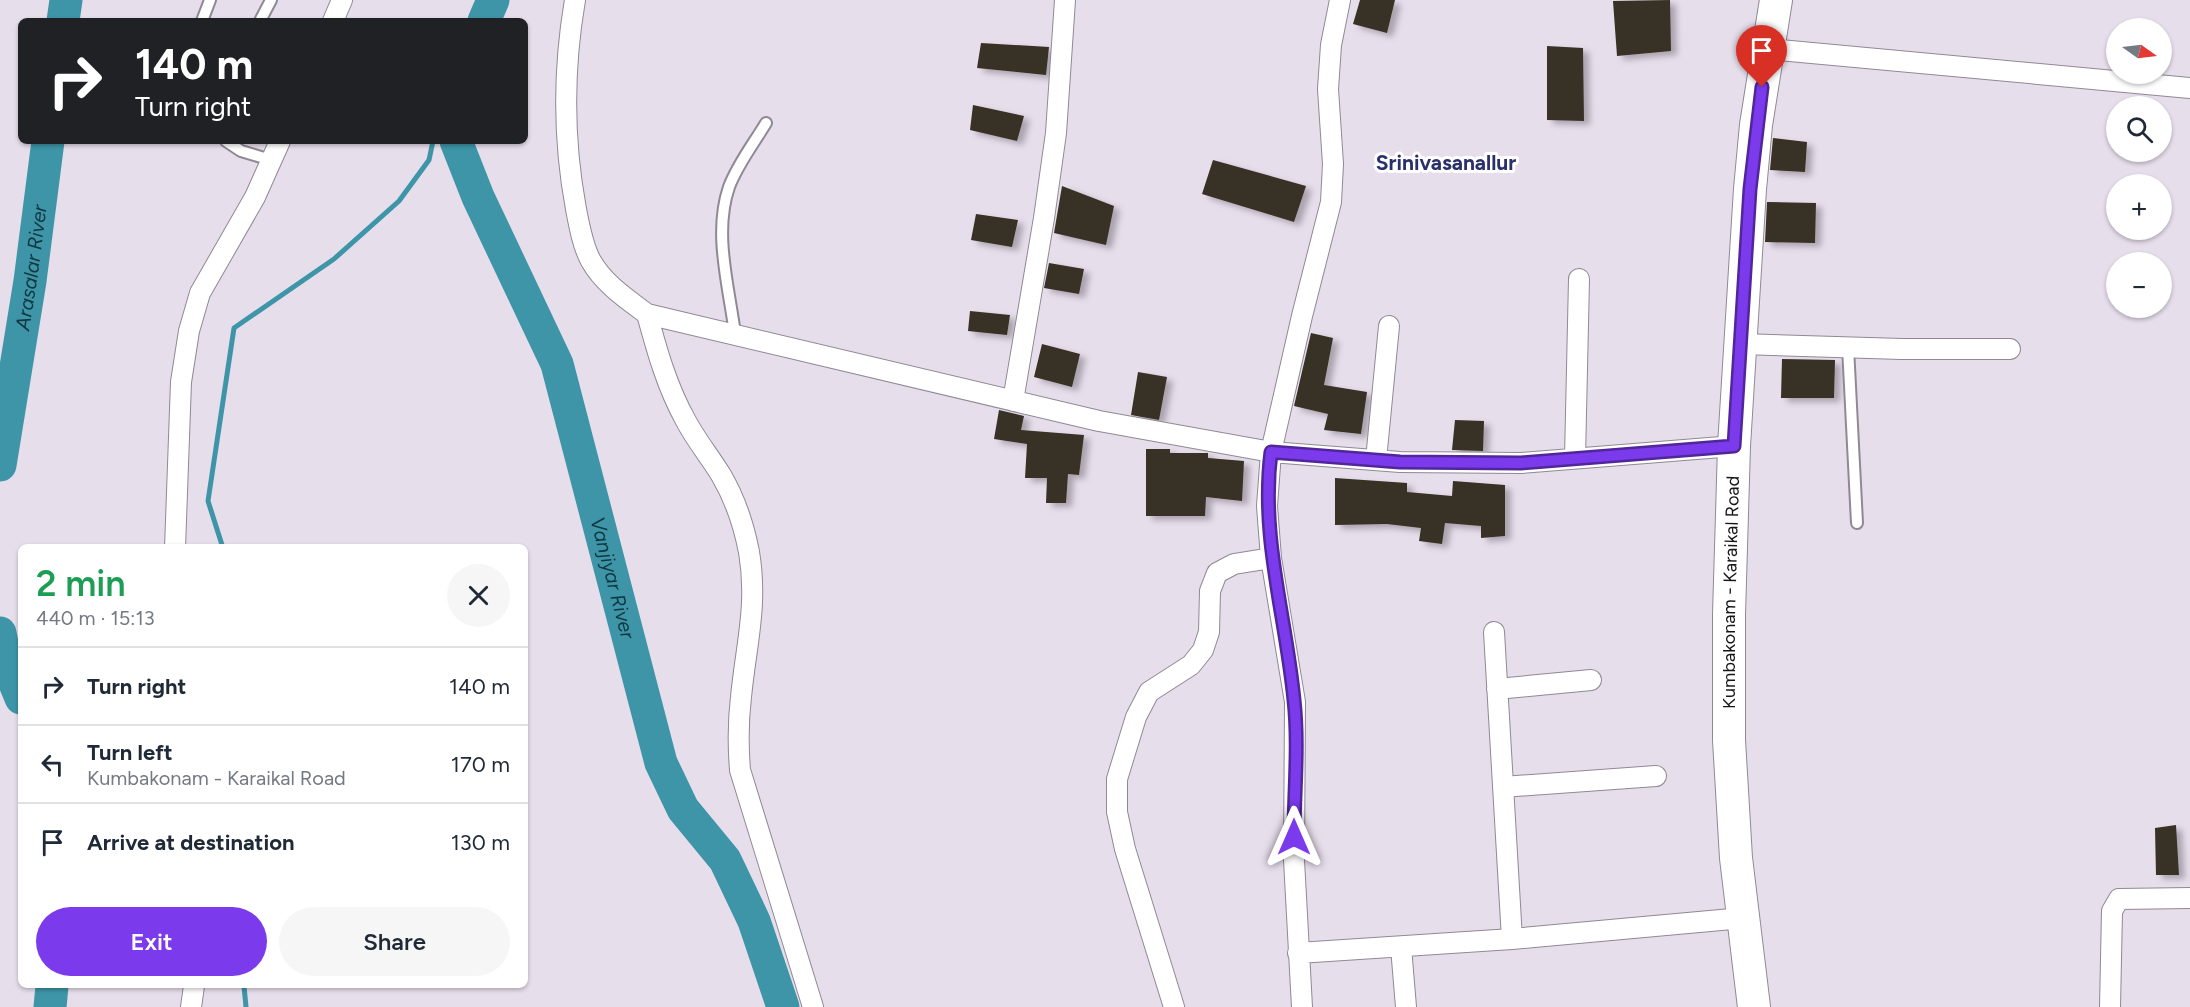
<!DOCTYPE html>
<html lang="en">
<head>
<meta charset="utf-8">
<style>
	body { margin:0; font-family:Figtree,sans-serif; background:#f6f6f7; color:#1f2937; height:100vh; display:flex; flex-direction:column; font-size:22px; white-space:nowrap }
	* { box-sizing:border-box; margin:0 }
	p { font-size:20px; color:#747a83 }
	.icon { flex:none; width:33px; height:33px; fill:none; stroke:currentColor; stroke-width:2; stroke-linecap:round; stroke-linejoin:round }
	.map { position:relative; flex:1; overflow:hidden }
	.panel { position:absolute; left:18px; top:544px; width:510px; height:444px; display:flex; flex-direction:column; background:#fff; border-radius:9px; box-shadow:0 2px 4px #0004 }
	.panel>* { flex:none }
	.banner { position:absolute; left:18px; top:18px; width:510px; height:126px; border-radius:9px; box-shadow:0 2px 4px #0004; background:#202124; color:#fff; overflow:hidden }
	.needle { width:39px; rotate:104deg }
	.buttons { position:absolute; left:2106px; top:18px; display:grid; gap:12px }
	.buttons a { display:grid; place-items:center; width:66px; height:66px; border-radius:50%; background:#fff; box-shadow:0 2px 4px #0004; font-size:30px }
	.pin { position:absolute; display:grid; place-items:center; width:51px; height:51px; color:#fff; margin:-62px -26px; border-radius:50% 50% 50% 0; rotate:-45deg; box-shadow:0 0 6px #0007 }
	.pin .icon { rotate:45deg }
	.me { position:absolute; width:66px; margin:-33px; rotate:0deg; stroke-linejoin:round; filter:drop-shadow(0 0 4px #0008) }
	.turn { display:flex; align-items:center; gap:21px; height:126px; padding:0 18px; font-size:27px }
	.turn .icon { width:78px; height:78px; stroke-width:2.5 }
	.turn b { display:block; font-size:42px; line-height:51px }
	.round { display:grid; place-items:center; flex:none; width:63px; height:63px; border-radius:32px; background:#f6f6f7 }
	.overview { display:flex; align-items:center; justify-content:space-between; height:102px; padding:0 18px }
	h1 { font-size:36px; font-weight:600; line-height:45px; color:#1e9e55 }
	.primary-button { display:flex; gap:12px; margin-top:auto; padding:12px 18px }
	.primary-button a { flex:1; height:69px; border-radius:36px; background:#7c3aed; color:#fff; font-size:24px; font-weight:600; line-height:69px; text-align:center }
	.primary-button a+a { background:#f6f6f7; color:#1f2937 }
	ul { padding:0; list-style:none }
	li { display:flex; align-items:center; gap:18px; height:78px; padding:0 18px; border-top:2px solid #e0e1e3 }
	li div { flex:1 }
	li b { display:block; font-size:22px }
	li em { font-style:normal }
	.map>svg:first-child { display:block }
</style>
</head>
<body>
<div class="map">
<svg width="2190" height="1007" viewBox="0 0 2190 1007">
	<defs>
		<filter id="shadow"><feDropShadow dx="6" dy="4" stdDeviation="3" flood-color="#0004"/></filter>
	</defs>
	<rect width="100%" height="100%" fill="#e7deec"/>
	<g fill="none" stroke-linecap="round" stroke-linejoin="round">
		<path stroke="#3e95a8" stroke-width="5" d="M223,548L208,501L234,328L334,259L399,201L429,160L433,141
			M244,986L246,1007"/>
		<g stroke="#3e95a8" stroke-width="33">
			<path d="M63,21L66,0"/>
			<path d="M484,21L493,0"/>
			<path id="s1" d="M456,141L478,197L557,364L661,763L683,809L725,860L754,921L783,1007"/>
			<path id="s2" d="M0,465L30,281L48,141"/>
			<path d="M0,633L5,659L21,698"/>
			<path d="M50,1007L52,986"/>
		</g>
	</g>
	<path fill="#393026" filter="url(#shadow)" d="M1360,0H1395L1387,33L1353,24Z
		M1670,0L1671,51L1617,56L1613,1Z
		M981,43L1049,47L1046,75L977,68Z
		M1547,46L1583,48L1584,121L1547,120Z
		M973,105L1024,116L1017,141L970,130Z
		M1773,138L1807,142L1805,172L1770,170Z
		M1213,160L1306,186L1294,222L1202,194Z
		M1062,186L1114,206L1106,245L1054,233Z
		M1767,202L1816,203L1815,243L1765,242Z
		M976,214L1018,220L1012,247L971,240Z
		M1049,263L1084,269L1079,294L1044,288Z
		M970,311L1010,315L1007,335L968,331Z
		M1311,333L1333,338L1324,385L1367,392L1361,434L1324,430L1328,414L1294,406Z
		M1042,344L1080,354L1072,387L1034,377Z
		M1782,359L1835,360L1834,398H1781Z
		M1138,372L1167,377L1159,420L1131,415Z
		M999,410L1024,416L1021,430L1084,435L1079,475L1068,474L1066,503H1046L1047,478H1025L1027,444L994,439Z
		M1455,420L1484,421L1483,451L1452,450Z
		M1146,449H1170V453H1208V458L1244,461L1242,501L1206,497L1205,516H1146Z
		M1335,478L1407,483V492L1452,496L1453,481L1505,485V536L1481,538V526L1445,523L1442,544L1419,541L1421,528L1387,524L1335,525Z
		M2176,825L2179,875H2156L2155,828Z"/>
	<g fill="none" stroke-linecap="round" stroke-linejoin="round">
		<g stroke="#908894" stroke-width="14">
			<path id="service" d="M202,21L210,0
				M260,21L271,0
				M226,141L241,151L271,160
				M735,334C729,287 713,233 729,187C737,165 754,143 766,123
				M1848,347L1857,523"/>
		</g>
		<g stroke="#908894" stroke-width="22">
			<path id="minor" d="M575,0C563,70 563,139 576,209C579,225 583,247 591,261C604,284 627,299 647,314L1099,421L1271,452L1400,462L1521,463L1734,446
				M333,21L342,0
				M1769,49L2190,88
				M647,314C657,351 667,387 686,421C696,440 710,457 721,475C734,497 744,526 749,552C758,605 746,645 741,697C738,722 738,745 740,770L813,1007
				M1741,344L1902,349H2010
				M1013,401L1044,218L1056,133L1065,0
				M1575,458L1579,279
				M1376,460L1389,326
				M175,548L181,382L189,331L200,293L255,197L280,141
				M1494,632L1512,939
				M1497,689L1591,680
				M1503,787L1656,776
				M1401,947L1406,1007
				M1298,953L1512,939L1743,918
				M191,1007L194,986
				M1174,1007L1125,849L1117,812V779L1136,717L1149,692L1191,665L1203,650L1209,632L1210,591L1217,573L1234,564L1271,558
				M1302,1007L1294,860L1295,702L1271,558L1267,506L1271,452L1302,316L1331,202L1333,164L1328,89L1331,45L1340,0
				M2110,1007L2112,911L2119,899L2190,898"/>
		</g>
		<g stroke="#908894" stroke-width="34">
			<g id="primary">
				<path id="s3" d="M1754,1007L1736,858L1729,740V615L1734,446L1750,189L1756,125L1776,0"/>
			</g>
		</g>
		<use href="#service" stroke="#fff" stroke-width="10"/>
		<use href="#minor" stroke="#fff" stroke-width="20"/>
		<use href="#primary" stroke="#fff" stroke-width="32"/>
	</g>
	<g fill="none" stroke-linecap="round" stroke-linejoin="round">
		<g stroke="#51269a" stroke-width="15">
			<path id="route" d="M1294,837C1294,792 1299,745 1294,700C1286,616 1260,537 1271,452L1400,462L1521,463L1734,446L1750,189L1762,87"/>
		</g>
		<use href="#route" stroke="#7c3aed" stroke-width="10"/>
	</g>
	<g text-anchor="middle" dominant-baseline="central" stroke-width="6" stroke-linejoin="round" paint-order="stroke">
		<g font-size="18" fill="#181519" stroke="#fff">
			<text stroke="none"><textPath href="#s3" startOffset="416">Kumbakonam - Karaikal Road</textPath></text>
		</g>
		<g font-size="20" font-style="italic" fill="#0f3841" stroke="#fff">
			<text stroke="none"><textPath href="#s2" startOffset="200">Arasalar River</textPath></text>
			<text stroke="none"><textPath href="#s1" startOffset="466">Vanjiyar River</textPath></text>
		</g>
		<g font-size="21" font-weight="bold" fill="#2a306a" stroke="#fff">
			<text x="1446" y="162">Srinivasanallur</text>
		</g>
	</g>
</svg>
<div class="buttons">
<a><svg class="needle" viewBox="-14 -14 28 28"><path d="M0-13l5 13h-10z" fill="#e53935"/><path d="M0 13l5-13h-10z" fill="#747a83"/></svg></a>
<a><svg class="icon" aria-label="search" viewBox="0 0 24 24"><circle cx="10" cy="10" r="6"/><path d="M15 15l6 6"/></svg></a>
<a>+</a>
<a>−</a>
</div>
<div class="pin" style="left:1762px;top:87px;background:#d93025"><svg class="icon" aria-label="arrive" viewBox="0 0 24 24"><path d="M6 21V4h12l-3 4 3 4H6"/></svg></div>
<svg class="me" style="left:1294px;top:837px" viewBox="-20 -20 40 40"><path d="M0-17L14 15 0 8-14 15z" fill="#7c3aed" stroke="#fff" stroke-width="4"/></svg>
<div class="banner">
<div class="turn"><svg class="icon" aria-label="right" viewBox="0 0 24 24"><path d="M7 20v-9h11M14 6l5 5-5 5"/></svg><div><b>140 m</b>Turn right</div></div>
</div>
<section class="panel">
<div class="overview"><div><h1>2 min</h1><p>440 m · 15:13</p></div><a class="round"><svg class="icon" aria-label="close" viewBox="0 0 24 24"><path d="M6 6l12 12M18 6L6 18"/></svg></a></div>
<ul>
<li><svg class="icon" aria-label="right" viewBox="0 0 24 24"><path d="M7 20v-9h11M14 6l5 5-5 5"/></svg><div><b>Turn right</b></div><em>140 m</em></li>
<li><svg class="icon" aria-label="left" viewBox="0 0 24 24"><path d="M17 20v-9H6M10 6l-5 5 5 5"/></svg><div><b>Turn left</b><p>Kumbakonam - Karaikal Road</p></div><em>170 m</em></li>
<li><svg class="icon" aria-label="arrive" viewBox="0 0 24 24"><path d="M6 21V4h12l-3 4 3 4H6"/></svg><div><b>Arrive at destination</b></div><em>130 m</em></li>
</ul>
<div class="primary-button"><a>Exit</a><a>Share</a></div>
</section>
</div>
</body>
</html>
